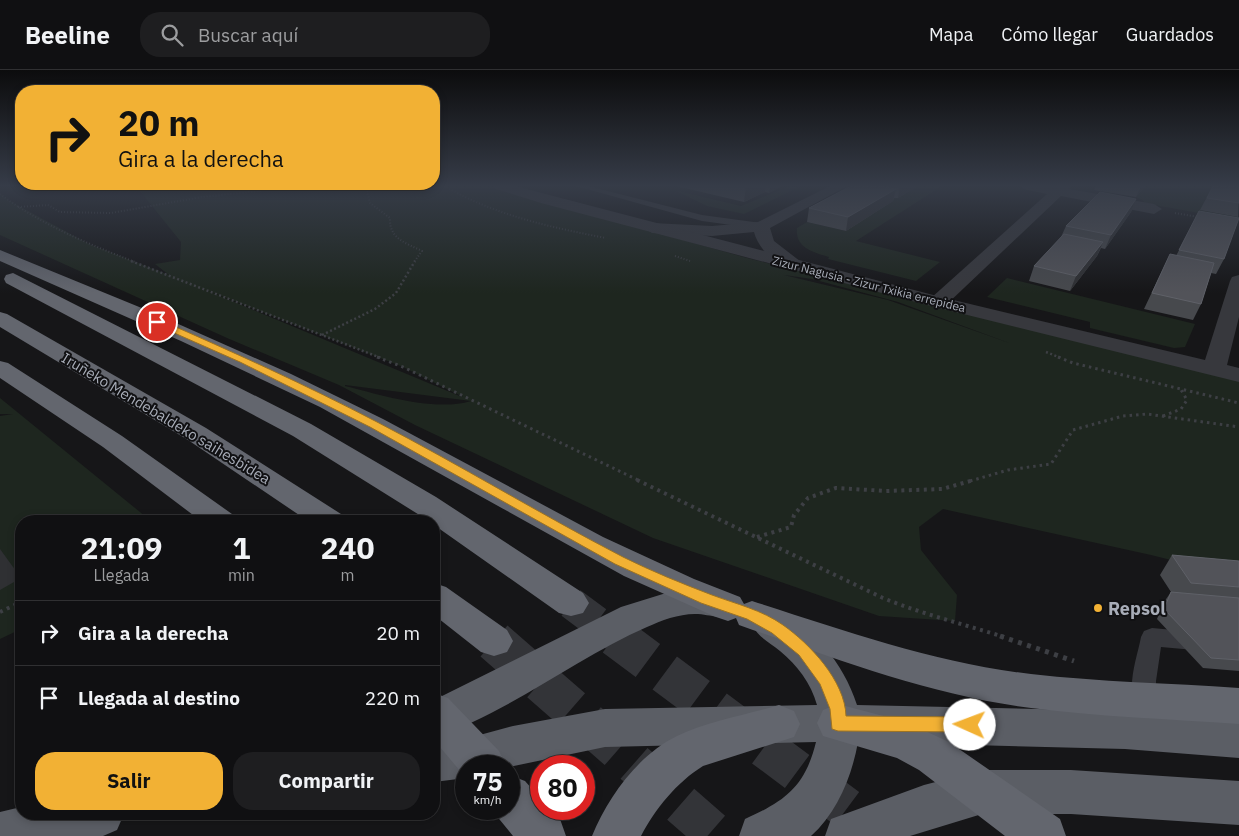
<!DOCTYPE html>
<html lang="es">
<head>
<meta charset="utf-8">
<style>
	body { margin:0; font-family:"IBM Plex Sans",sans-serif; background:#1e1e20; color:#f1f3f6; height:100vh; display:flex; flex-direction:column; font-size:19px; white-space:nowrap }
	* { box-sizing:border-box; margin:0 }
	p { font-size:16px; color:#9c9d9f }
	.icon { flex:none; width:28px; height:28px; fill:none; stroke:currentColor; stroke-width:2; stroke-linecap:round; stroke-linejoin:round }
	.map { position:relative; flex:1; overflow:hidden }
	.details { position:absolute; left:15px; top:445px; width:425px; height:305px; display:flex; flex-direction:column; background:#101012; border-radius:20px; box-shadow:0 2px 8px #0003,0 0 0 1px #303032 }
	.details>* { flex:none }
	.guide { position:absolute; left:15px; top:15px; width:425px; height:105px; border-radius:20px; box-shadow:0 2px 8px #0003,0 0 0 1px #303032; background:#f2b134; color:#111; overflow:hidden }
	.speed { position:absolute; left:455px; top:685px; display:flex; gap:10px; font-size:25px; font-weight:700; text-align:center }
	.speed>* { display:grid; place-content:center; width:65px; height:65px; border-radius:50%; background:#101012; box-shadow:0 2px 8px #0003,0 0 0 1px #303032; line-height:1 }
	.speed small { font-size:12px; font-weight:400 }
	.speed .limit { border:8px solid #d22; background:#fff; color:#111 }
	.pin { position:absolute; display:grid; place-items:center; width:42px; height:42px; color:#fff; margin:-21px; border:2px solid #fff; border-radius:50%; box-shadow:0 1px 5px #0007 }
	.me { position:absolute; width:55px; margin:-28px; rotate:272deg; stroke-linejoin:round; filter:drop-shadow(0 0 4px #0008) }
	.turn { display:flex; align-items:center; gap:18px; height:105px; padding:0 20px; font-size:22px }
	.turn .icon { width:65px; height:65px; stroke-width:2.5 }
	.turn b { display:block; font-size:35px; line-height:42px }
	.eta { display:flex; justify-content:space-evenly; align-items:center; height:85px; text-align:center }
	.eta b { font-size:30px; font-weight:700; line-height:35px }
	.primary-button { display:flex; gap:10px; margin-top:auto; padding:10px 20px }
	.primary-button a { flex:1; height:58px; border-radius:20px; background:#f2b134; color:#111; font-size:20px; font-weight:700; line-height:58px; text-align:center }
	.primary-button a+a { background:#1e1e20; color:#f1f3f6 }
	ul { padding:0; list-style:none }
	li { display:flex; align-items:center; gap:15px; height:65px; padding:0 20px; border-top:1px solid #303032 }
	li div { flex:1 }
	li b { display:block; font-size:19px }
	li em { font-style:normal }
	header { display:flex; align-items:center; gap:30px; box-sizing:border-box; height:70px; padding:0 25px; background:#101012; border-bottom:1px solid #303032 }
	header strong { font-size:24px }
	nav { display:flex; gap:28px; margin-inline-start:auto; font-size:18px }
	.search { width:350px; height:45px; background:#1e1e20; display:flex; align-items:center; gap:12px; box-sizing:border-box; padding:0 18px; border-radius:20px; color:#9c9d9f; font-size:19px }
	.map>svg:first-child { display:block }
</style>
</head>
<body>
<header>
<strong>Beeline</strong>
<div class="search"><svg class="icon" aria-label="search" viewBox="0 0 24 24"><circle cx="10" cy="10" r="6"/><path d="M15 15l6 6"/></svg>Buscar aquí</div>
<nav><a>Mapa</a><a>Cómo llegar</a><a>Guardados</a></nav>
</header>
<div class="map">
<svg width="1239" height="766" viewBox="0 0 1239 766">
	<rect width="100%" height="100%" fill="#161618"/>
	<path fill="#1e261f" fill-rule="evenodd" d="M136,116H491L747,188L1239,309V507L1151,485L943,439L919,457L921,480L957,525L955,551L879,546L653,468L415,355L339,315L227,268L0,165V123L8,130L89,174L169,205L155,194L180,190L181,172ZM784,205L812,209L898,232L1012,274L888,230ZM201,218L403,297L463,327H462ZM345,316V315L471,331C435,342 381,325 345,316Z
		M790,116L799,117L744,144L707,136L674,120L741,136Z
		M918,116H942L856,171L940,192L916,211L828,189L829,187C813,182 795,178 797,158L807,152L846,161L862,121L898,128Z
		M1145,116H1213L1201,140L1238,147V150L1143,133L1144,131L1136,127Z
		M1007,208L1195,254L1185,277L1174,278L1090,258V252L987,227Z
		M0,328L151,451H21V559L0,569V346L13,344H0Z"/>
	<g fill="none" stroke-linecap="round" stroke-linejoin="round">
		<path stroke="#333438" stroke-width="32" stroke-dasharray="32 16" stroke-linecap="butt" d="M571,533L617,567"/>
		<path stroke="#333438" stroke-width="41" stroke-dasharray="41 21" stroke-linecap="butt" d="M615,566L884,766
			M494,571L717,766"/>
		<path stroke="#3d3f44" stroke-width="2" stroke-dasharray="1 2" stroke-linecap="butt" d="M371,116L367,122L370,133L390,148C389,169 406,173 422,181L414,192
			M444,116C495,145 549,157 606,168
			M0,124C40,154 88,174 135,192
			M18,137L48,135L60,142L111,143L202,127L305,116
			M1175,143L1198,147
			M675,186L690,191"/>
		<path stroke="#3d3f44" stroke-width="2.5" stroke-dasharray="2 2.5" stroke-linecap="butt" d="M131,191L381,288
			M322,265L375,239L396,223L415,191
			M1046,282L1061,288"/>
		<path stroke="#3d3f44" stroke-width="3" stroke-dasharray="2.5 4" stroke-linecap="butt" d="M377,287L403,297L640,411
			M1058,287L1073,293L1239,333
			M1163,346L1181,339L1187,330L1180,318
			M970,411L1008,400L1051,394L1073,360L1123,346L1147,344L1239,357"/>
		<path stroke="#3d3f44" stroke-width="4" stroke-dasharray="3 4.5" stroke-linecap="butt" d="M637,410L883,528C922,544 963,554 1004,567
			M757,467L791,457L794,445L808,428L836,418L886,421L942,419L974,410
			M0,542L21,532"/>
		<path stroke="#3d3f44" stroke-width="5" stroke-dasharray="4 5.5" stroke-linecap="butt" d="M1000,566L1074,591"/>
		<path fill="#37383d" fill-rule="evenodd" d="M576,116H588L702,145L761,153L766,156L761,159L702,151Z
			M1152,558L1239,566V584L1161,577L1156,611V629L1152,636L1144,639L1136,636C1126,616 1137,588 1141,567L1144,561Z"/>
		<path fill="#37383d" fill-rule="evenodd" d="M830,116H847L770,158L774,171L805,195L802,199C783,204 758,180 754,162L712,166L652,163L644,158L652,153L712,156L758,152Z
			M1021,116H1071L1069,119L1154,134L1162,139L1154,144L1061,126L945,236H931L928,232L931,228L1047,124L1023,119Z"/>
		<path fill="#37383d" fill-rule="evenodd" d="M494,116H515L941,227L1205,290L1230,211L1232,207L1239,205V247L1227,295L1239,298V312L931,236L541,133L496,119Z"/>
		<path fill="#5b5e65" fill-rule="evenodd" d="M698,518L731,525L737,535L731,545C718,549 711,545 698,544C681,543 662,550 647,557C576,588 507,644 434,667V630L621,537L679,519Z
			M770,541C813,555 843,592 857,635L1125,641L1239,650V688L1125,679L858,672C852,706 837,743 811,766H739L745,749C785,731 805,717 816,672L605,677L509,697L466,696V708L434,712V672L476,666L513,656L605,639L817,635C811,613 797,595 780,581C769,572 759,568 752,555L757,545Z
			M982,700H1071L1239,711V755L1071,744H982L910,766H825L831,749L924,715Z
			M21,737V744H124L117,760L103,766H0V742Z"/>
		<path fill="#63666e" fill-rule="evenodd" d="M0,180L149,241L291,304L383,349L603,467L694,509L740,527L744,534L752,531C843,560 935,593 1031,604C1100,612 1170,613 1239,618V654C1170,649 1100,647 1031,638C932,626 833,588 739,555L736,548L728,551L716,547L624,506L320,337L181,271L0,191Z
			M13,203L311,354L436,427L583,523L589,533L583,543L571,546L559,543L434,455V451H429L293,366L6,213L4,209L6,205Z
			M0,242L7,244L206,358L341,444L345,451H308L188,370L0,257Z
			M0,291L8,293L122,366L232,444L236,451H201L103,377L0,308Z
			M434,513L446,517L507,560L513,571L507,582L494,586L481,582L434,545Z
			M434,623L448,628L499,681L506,696H466V708L434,670Z
			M838,634L906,652L949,672L1060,749L1066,766H1005L919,700L897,688L823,666L817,653L823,640Z
			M779,635L794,641L800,654L794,667L703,696C677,712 655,739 641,766H592C608,727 638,685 677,666C708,651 745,645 779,635Z
			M509,705L525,711L541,729V739H550L560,749L566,766H513L491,739H509Z"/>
	</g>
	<path fill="#47494d" d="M676,116H782L769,123L765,122L744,132Z
		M851,116H918L898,128H894L893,131L846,161L807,152L809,138Z
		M1096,116H1145L1136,127L1094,120Z
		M1213,116H1239L1238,147L1200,140Z
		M1136,129L1131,142L1105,179L1101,178L1097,186L1070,221L1029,211L1034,196L1061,167L1066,156Z
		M1199,141L1224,189L1216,204L1211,203L1201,234L1193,250L1144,239L1170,184L1176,186Z
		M1172,485L1239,491V601L1203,598L1157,549L1164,532L1171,522L1160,505Z"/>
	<path fill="#2f3033" d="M746,116H766L765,122L744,132Z
		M770,116H782L769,123Z
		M900,116H918L898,128Z
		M1141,116H1145L1136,127Z
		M896,119L893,131L846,161L848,147Z
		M1136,129L1131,142L1105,179L1111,165Z
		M1103,172L1097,186L1070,221L1076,206Z
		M0,479L21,508L0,520Z"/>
	<path fill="#525359" stroke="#5f6168" d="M851,116H880L896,119L848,147L809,138Z
		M1213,116H1239V133L1207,128Z
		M1100,122L1136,129L1111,165L1066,156Z
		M1199,141L1239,148L1224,189L1179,180Z
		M1064,164L1103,172L1076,206L1034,196Z
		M1170,184L1214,193L1201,234L1152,223Z
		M1172,485L1239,491V517L1191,513Z
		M1171,522L1239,528V590L1211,588L1164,539Z"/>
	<linearGradient id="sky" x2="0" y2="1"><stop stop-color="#0c0c0d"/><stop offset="0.52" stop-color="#363c48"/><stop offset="1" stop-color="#363c48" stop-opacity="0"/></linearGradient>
	<rect width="1239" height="223" fill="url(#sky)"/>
	<path fill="#f2b134" stroke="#9d7322" d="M154,250H160C233,282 306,315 377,352C460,395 540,444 623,487C651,501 683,514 712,525C736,534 762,540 783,555C810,574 845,611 846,646L970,647L977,649L979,655L977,660L970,662L838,661L832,659L830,639L820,614L799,585L772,563L747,549L701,533L615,494L370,357L240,292L154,254Z"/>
	<circle fill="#f2b134" stroke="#111113" stroke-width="2" cx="1098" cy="538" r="5"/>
	<g text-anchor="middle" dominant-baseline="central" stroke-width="4" stroke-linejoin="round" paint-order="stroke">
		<g font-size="12" fill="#a8adb8" stroke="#111113">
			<text transform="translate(869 214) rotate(14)">Zizur Nagusia - Zizur Txikia errepidea</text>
		</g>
		<g font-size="15" fill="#a8adb8" stroke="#111113">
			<text transform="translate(166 348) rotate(31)">Iruñeko Mendebaldeko saihesbidea</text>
		</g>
		<g font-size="18" font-weight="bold" fill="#a8adb8" stroke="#111113" text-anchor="start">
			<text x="1108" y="538">Repsol</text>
		</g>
	</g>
</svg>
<div class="speed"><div>75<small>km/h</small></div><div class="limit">80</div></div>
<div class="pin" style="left:157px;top:252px;background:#d93025"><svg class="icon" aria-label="arrive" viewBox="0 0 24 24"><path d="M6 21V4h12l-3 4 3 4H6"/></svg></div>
<svg class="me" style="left:970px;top:655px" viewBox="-20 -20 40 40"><circle r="19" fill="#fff"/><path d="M0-13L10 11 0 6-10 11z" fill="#f2b134"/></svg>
<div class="guide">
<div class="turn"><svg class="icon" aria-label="right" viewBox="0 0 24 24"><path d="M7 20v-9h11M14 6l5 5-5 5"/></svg><div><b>20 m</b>Gira a la derecha</div></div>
</div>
<section class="details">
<div class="eta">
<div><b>21:09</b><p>Llegada</p></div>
<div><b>1</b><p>min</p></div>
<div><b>240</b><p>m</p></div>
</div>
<ul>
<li><svg class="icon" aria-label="right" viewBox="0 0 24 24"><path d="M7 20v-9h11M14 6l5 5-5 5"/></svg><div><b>Gira a la derecha</b></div><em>20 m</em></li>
<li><svg class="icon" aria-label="arrive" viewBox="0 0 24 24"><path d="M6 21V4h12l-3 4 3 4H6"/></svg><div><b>Llegada al destino</b></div><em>220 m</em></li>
</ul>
<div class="primary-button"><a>Salir</a><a>Compartir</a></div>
</section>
</div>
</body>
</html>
